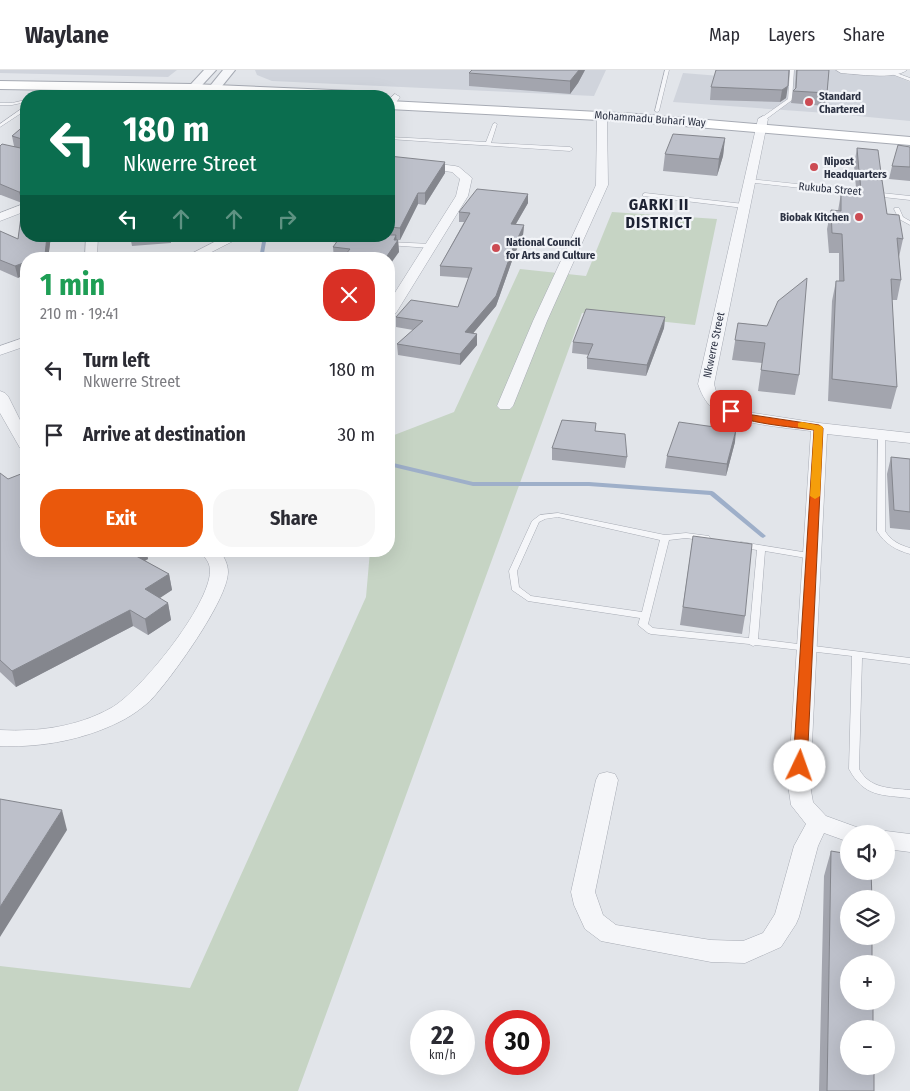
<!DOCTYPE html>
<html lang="en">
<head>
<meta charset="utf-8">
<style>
	body { margin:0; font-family:"Fira Sans Condensed",sans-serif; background:#f7f7f7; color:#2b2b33; height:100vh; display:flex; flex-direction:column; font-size:19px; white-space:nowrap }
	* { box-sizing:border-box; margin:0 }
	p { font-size:16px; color:#7c7c81 }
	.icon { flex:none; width:28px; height:28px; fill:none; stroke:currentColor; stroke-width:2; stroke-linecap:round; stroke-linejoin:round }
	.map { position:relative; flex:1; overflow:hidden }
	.panel { position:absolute; left:20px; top:182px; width:375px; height:305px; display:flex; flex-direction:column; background:#fff; border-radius:20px; box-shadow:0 5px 20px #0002 }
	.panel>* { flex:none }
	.hud { position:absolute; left:20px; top:20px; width:375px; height:152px; border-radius:20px; box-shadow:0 5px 20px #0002; background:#0b6e4f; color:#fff; overflow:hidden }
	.fabs { position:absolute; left:840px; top:755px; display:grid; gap:10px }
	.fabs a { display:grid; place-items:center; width:55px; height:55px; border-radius:50%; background:#fff; box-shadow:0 5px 20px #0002; font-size:25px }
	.speed { position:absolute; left:410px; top:940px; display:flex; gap:10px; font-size:25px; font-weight:700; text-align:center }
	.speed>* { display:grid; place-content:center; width:65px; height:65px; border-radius:50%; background:#fff; box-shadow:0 5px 20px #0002; line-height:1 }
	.speed small { font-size:12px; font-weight:400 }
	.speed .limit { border:8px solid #d22; background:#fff; color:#111 }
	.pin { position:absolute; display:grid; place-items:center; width:42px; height:42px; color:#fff; margin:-21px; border-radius:10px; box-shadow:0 2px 8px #0006 }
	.me { position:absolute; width:55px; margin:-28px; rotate:3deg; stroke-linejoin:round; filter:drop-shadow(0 0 4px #0008) }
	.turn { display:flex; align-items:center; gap:18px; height:105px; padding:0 20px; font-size:22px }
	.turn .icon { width:65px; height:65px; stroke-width:2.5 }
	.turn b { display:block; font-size:35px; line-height:42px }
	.lanes { display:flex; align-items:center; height:48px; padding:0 20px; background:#0003; justify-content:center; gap:25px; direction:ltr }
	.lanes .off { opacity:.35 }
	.round { display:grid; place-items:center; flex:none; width:52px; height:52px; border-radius:20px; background:#f7f7f7 }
	.overview { display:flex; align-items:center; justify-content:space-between; height:85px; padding:0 20px }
	h1 { font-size:30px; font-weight:700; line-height:38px; color:#1e9e55 }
	.cta { display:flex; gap:10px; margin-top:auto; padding:10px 20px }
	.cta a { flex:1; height:58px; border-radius:20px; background:#ea580c; color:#fff; font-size:20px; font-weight:700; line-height:58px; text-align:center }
	.cta a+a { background:#f7f7f7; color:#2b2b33 }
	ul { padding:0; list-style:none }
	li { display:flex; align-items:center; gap:15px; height:65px; padding:0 20px }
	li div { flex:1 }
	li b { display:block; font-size:19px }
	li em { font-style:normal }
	header { display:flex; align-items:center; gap:30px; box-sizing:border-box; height:70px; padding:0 25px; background:#fff; border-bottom:1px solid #e1e1e2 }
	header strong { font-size:24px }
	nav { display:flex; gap:28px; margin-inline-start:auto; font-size:18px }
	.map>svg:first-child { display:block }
</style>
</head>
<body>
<header>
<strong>Waylane</strong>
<nav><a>Map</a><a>Layers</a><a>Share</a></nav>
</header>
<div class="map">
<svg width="910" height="1021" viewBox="0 0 910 1021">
	<rect width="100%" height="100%" fill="#e2e5ea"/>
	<path fill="#d0d4dc" d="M0,0H177L168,7L0,3Z
		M255,0H606L594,26L272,11L257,5Z
		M758,0H882L910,12V51L826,43L673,32L683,3L757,9Z"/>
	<path fill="#c6d4c4" d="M612,142L717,149L695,255L582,243L298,1021H0V896L190,918L366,527L370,481H389V367L454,342L520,199L586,206Z"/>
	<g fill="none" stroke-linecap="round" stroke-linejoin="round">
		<path fill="#9eafc9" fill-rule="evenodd" d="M263,166H267L263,189H259Z
			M389,392L473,412H589L712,421L714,422L766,466L763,468L761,467L710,425L589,416H473L389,396Z"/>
		<g stroke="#a7abb4" stroke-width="1">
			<path id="service" d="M665,0H669L659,41L657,42L655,41Z
				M790,0H794L792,30L765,50H761V48L788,29Z
				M891,1L910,8V11L889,3Z
				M45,23L47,24V25L36,26Z
				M26,30V32L12,35H0V33H12Z
				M24,37H26V40L0,57V54Z
				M495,53L497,54L491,73L570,77L573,79L570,81L389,69V67L486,72L493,54Z
				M749,109L910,126V130L747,112V110Z
				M645,123L744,134L747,136L744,138L643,126V124Z
				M895,138H899L903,147L910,151V155L899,149L894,139Z
				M318,167L348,169L351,171L348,173L316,170L315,169Z
				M389,172L431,174L434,176L431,178L387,175L386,174Z
				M878,362H881L885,364V461C891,471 900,475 910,478V484C896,480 885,474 877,461Z
				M558,443L665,465L686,463L709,466L710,468L709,470L706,471L686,468L669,470L648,554L653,558L749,568L757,480L738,477L737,475L738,473L741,472L815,484L816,486L812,489L765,481L758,569L910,588V594L862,588L859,699C870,719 890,718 910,720V728C882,725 864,727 849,699L852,586L756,575L753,576L749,574L651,564L648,563L638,555L640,548L528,531L512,520L509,501L532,451L540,445ZM558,447L660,470L642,542L531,526L519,517L517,501L539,452L545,449Z"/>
		</g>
		<g stroke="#a7abb4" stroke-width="1">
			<path id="minor" d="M836,0H907C894,10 857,4 841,3Z
				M395,24L400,27L393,37L389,38V29Z
				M602,42L607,45L608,115L547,251L513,336L510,339H500L497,336L533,251L596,115L597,45Z
				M763,46L768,49L714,314L717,325L724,333L747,342L819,353L910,363V373L827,364L810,715L813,732L826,746L859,758L863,764H849V772L824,763L818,776L799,847L796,854L781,877L745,893L711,892L601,871L585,859L574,835L571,822L596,710L599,704L607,702L615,704L618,710L595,822L603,845L616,855L711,870L743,871L763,863L775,844L794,776L806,754L791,735L788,715L811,361C787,358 729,353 712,338C705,331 701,323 698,314L758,49Z
				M389,88L455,96L459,97L472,108L468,126L396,243L389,247V232L456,126L460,109L452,102L389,94Z
				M26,133V141L0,151V143Z
				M86,166H98L97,189H85Z
				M226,166H243L198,189H181Z
				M26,267V276L0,285V276Z
				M0,321L5,323L8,326L26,362V380L20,378L0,343Z
				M200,481H220C224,487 228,494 228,502C228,530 170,610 150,631C142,638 134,644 125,649C88,669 42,678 0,676V660C38,662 77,657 111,638C140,622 210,535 210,501C210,492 205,488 200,481Z
				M886,761L910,764V782L886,779V764H878Z"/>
		</g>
		<g stroke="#a7abb4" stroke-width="2">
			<path id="tertiary" d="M204,0H216L192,26H180Z
				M223,0H235L214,26H202Z"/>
		</g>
		<g stroke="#a7abb4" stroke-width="2">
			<path id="secondary" d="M0,11L192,14L379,22L386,26H289L192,22L0,19Z
				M389,31L637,44L910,67V75L637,52L389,39Z"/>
		</g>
		<use href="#service" fill="#f5f6f9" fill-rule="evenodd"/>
		<use href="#minor" fill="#f5f6f9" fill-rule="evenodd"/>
		<use href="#tertiary" fill="#f5f6f9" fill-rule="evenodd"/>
		<use href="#secondary" fill="#fff" fill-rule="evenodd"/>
	</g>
	<path fill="#a3a5ae" d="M472,0H585L578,13L570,24L469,16V3Z
		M789,0L786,28L780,32L710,30L711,17Z
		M796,0H829L827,23L825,36L791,33L793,21L795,19Z
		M26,54V166H51L48,189H26L18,208L0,200V161L18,169L23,132L22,133L1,125H0V76H14L12,66Z
		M725,68L723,86L717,106L663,101L665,84Z
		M910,77V111L889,109L892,96Z
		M857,78L881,103L880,110L887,144L903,169L899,187L901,210L897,230H892L897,317L891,339L828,331L832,231L836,211H839V183H829L827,159L831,140L838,141L841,123L857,124L858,119L856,118L854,95Z
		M389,86L445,103L425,135L418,134L400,170H398L399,182L389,189H334L333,177L389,166Z
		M528,124V133L516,154L524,155L523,165L513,188L496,236L473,263L477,264V275L460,295L398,285L397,274L413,260L396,257V247L458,237L469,208L440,206V196L464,152H459V142Z
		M130,166H171V173L132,176Z
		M665,247L664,258L646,306L587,299V288L589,285L572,283L573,272Z
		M738,253L767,256L799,305L795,325L758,321L762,293L732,290Z
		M595,361L627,387L625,398L552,390V378Z
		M735,372L726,406L665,398L667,386Z
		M891,387L910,389V460L890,458L887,404Z
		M0,403L26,481L148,489L145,491L169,504L172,520L159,528L168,533L171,550L148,565L133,556L16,617L0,602Z
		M693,466L745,546L742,564L680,555Z
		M831,781L874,1021H819L824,806Z"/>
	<path fill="#84868d" d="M579,0H585L578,13L570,24V11Z
		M788,16L786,28L780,32L782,20Z
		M725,68L723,86L717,106L719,89Z
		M445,92V103L425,135V123Z
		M25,121L26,132L22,133L19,122Z
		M418,123V134L400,170V158Z
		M528,124V133L510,164L511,154Z
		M524,155L523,165L513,188L496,236L465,273V262L513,178Z
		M396,165L397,172L398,170L399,182L389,196V189H385Z
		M47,166H51L48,189H34Z
		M26,192V204L18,208L15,196Z
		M665,247L664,258L646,306L647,295Z
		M477,264V275L460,295V284Z
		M736,360L735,372L726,406L727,394Z
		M126,481H147L148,489L130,497Z
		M169,504L172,520L148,536L145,519Z
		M168,533L171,550L148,565L145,549Z
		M130,540L133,556L16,617L12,601Z
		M62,740L67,760L0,867V837Z"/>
	<path fill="#bdc0ca" stroke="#84868d" d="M472,0H579L570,11L469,3Z
		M716,0H789L788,16L782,20L711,17Z
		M797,0H829L827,23L793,21L796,18Z
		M26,54V84L21,86L26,88V166H47L45,185L34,189H26V192L15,196L0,190V161L18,169L23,132L26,130L25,121L19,122L0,114V76L2,74L25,79V70L12,66Z
		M673,64L725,68L719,89L665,84Z
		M898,75L910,77V97L892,96Z
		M857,78L878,80L881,103L859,101Z
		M389,86L445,92L425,123H418L400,158L389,157Z
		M860,108L882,110L887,144L899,145L903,169L897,168L901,210L891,209L897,317L832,309L836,211H844L842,164L832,163L831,140L841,141V123L861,125Z
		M477,119L528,124L511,154L524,155L513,178L496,226L465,262L477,264L460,284L397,274L423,251L396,247L411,230L458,237L472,198L440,196L470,143L459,142Z
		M389,165H396L394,170H398L385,189H342L350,179L333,177L341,166H389Z
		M807,208L799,305L761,300L765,273L735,270L738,253L767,256L778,231Z
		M586,239L665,247L647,295L587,288L593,274L573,272Z
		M562,350L596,353L595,361L625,364L627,387L552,378Z
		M679,352L736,360L727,394L667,386Z
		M891,387L910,389V442L894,440Z
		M26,402V481H127L169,504L145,519L168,533L145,549L130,540L12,601L0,590V403L8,409Z
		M693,466L752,474L745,546L683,537Z
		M0,729L62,740L0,837Z
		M831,781L849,784V801H871L872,829H849V866H872V894H849V931H873V959H849V996H874V1021H827Z"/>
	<path fill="#ea580c" stroke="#983908" d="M731,338L746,344L819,355L823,358L807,696L805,699H795L793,696L814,360C794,357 739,353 727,341Z"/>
	<path fill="#f59e0b" d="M802,352L822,356L823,358L820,426L815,429L810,426L814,360L798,357V353Z"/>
	<g fill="#cc4b53" stroke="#f2f4f8" stroke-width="2">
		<circle cx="809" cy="32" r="5"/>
		<circle cx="814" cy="97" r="5"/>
		<circle cx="859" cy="147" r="5"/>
		<circle cx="496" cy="178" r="5"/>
	</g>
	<g text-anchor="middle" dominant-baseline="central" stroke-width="4.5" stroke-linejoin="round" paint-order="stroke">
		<g font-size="11" font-weight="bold" fill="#2b3142" stroke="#f2f4f8" text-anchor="start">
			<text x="819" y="26">Standard<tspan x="819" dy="13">Chartered</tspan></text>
			<text x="824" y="91">Nipost<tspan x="824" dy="13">Headquarters</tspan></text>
			<text x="849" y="147" text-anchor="end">Biobak Kitchen</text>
			<text x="506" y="172">National Council<tspan x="506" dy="13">for Arts and Culture</tspan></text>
		</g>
		<g font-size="11" fill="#2b3142" stroke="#f2f4f8">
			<text transform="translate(650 49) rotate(4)">Mohammadu Buhari Way</text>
			<text transform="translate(830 119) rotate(5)">Rukuba Street</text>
			<text transform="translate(714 275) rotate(-78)">Nkwerre Street</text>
		</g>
		<g font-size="16" font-weight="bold" letter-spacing="1" fill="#1d2233" stroke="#f2f4f8">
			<text x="659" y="134">GARKI II<tspan x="659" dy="18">DISTRICT</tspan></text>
		</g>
	</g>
</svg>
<div class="fabs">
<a><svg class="icon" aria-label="sound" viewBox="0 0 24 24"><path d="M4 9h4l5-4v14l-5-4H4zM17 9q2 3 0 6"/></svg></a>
<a><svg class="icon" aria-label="layers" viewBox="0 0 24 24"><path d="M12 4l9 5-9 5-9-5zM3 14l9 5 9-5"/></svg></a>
<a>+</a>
<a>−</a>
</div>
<div class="speed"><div>22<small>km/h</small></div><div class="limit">30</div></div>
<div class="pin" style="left:731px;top:341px;background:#d93025"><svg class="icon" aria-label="arrive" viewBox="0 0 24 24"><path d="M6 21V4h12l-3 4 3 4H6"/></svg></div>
<svg class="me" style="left:800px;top:696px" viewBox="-20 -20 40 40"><circle r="19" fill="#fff"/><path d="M0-13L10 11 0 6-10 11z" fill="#ea580c"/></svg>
<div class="hud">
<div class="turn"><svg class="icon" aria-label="left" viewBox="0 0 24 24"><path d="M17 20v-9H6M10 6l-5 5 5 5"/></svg><div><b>180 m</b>Nkwerre Street</div></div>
<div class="lanes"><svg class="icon" aria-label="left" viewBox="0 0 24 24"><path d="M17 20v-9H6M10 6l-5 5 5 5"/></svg><svg class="icon off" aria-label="ahead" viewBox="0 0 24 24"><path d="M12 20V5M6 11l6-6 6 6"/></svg><svg class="icon off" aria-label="ahead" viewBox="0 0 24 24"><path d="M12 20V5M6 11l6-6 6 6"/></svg><svg class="icon off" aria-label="right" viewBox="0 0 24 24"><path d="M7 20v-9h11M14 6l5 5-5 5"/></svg></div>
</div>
<section class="panel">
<div class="overview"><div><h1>1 min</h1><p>210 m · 19:41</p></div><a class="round" style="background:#d93025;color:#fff"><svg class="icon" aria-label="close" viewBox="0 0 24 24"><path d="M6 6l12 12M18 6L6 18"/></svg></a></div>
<ul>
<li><svg class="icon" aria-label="left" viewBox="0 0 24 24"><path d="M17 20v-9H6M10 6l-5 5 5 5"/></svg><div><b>Turn left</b><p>Nkwerre Street</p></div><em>180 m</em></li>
<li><svg class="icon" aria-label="arrive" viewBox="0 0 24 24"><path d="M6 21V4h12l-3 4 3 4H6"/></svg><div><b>Arrive at destination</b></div><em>30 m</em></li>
</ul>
<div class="cta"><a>Exit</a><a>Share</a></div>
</section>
</div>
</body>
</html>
